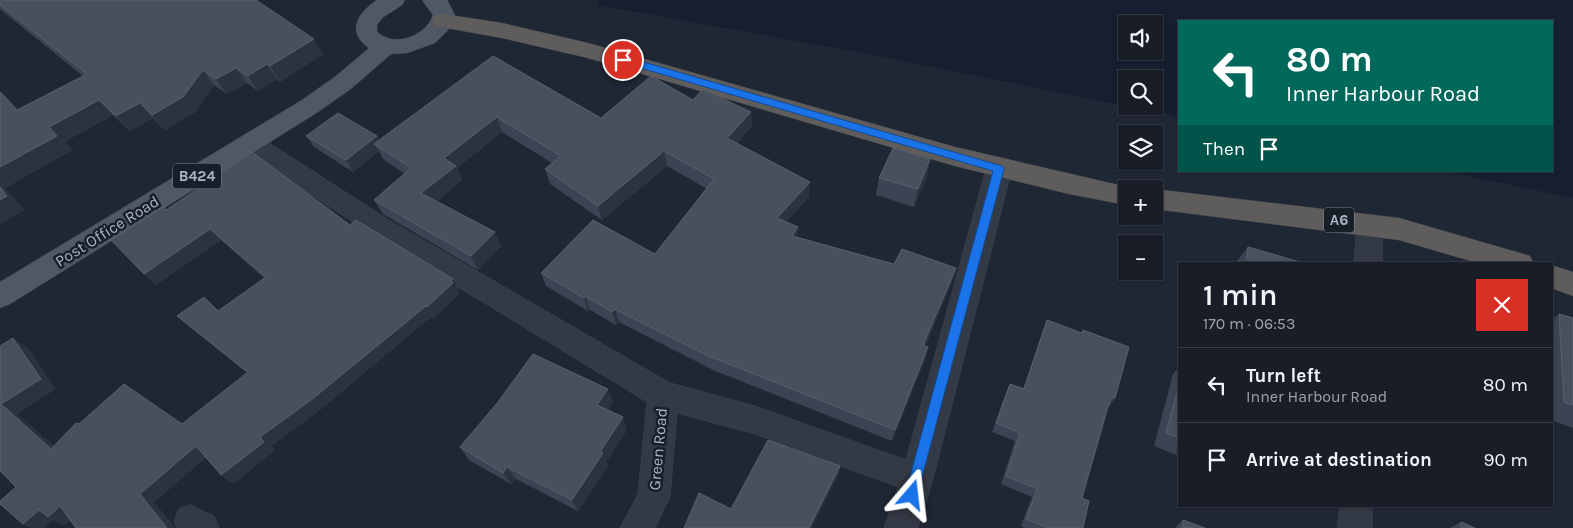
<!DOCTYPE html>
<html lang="en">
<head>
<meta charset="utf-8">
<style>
	body { margin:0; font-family:Karla,sans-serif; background:#21262f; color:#f1f3f6; height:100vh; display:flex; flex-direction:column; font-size:19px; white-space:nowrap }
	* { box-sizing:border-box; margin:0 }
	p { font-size:16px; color:#9fa2a7 }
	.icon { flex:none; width:28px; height:28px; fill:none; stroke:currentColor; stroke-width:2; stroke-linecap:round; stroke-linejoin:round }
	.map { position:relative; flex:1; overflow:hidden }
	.drawer { position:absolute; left:1178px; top:262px; width:375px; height:245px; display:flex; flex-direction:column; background:#181d27; border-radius:0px; box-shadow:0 1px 4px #0004,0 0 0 1px #363b44 }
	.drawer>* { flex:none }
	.guide { position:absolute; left:1178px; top:20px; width:375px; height:152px; border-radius:0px; box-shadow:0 1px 4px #0004,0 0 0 1px #363b44; background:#00695c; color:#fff; overflow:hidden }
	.buttons { position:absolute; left:1118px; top:15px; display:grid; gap:10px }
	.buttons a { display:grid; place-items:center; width:45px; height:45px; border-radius:0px; background:#181d27; box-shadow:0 1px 4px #0004,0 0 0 1px #363b44; font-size:25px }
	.pin { position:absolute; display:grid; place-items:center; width:42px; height:42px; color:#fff; margin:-21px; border:2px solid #fff; border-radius:50%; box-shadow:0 1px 5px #0007 }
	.me { position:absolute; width:55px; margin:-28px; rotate:17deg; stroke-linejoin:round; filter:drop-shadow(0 0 4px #0008) }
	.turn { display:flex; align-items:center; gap:18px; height:105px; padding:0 25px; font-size:22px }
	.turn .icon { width:65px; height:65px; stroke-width:2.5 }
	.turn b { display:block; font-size:35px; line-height:42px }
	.then { display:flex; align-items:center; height:48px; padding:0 25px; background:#0003; gap:10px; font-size:19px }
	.round { display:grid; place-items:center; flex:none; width:52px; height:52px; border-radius:0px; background:#21262f }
	.overview { display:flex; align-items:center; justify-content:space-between; height:85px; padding:0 25px }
	h1 { font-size:30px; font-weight:600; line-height:38px }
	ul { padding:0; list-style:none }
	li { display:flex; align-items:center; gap:15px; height:75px; padding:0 25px; border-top:1px solid #363b44 }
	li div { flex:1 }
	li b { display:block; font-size:19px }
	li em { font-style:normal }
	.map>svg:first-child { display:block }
</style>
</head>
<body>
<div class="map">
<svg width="1573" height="528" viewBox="0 0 1573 528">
	<rect width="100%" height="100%" fill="#202734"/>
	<path fill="#151f30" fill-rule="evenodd" d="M599,0H1573V198L1444,171H1551V21H1179V117L869,54L597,5ZM1126,24H1154V51H1126ZM1126,79H1154V106H1126Z"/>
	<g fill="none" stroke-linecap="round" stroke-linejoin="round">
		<g stroke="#3d434e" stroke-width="1">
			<path id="minor" d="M251,134L260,137L389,220L670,383L755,406L906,460L986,169L990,162L999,159L1008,162L1012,169L933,479L918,528H884L898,487L755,434L677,413L670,497L655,528H620L638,494L647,402L371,234L242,149L239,143L242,137Z
				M1370,214L1379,218L1383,225L1382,264H1354L1357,225L1361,218Z
				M191,505L214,516L219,528H177L174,521L179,509Z
				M1340,506H1372V528H1338Z"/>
		</g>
		<g stroke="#3d434e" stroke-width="1">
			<path id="primary" d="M377,0H405L402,5L382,18L377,25V32C395,48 426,36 433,15L422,0H447L455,15L449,29L435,43L407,53L391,54L352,88L318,112L10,304L0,308V282L302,100L336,76L369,48C346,32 357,13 377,0Z"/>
		</g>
		<g stroke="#3b414c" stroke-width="1">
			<path id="trunk" d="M443,14L502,23L588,43L955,147L1136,189H1126V205L1069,194L955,166L588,58L502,38L435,26L432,21L435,16Z
				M1154,189L1399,218L1520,253L1530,256L1534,264H1481L1399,240L1154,209Z
				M1551,265L1573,272V296L1551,288Z"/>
		</g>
		<use href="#minor" fill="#343a45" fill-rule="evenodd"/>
		<use href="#primary" fill="#515865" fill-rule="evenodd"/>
		<use href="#trunk" fill="#5e5d5b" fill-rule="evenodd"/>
	</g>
	<path fill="#3c4352" d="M0,0L323,54L280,82L277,79L258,91L247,83L227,94L214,85L195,112L165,130L153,118L130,131L113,115L64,142L72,150L5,188L24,210L0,224V91L18,110L83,76L0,9Z
		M493,56L601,118L693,100L751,112L752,126L737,143L809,197L786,222L798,227V237L894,264L956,268L952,282L925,346L928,347L925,360L892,441L713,370L619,322L616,325L590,310L588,311L546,286L541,273L655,254L707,189L667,166L602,220L550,184L545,169L552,163L502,132L457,168L462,180L437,201L501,246L478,270L383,214L374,200L405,174L383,159L379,151L353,172L314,147L306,136L379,140Z
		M930,159L927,177L914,207L876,195L879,178Z
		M166,210L350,225L453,279L459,290L458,291L459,294L434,318L432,316L320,410L271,446L275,450L233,484L206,457L154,502L175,528H76L70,520L64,525L53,520L0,471L28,348L55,389L17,414L54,446L79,424H182L247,373L189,326L177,316L218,311L264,278L221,240L156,285L144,274Z
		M1248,247L1307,264H1236V262Z
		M1559,314L1573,318V428L1551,420V320Z
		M1047,320L1081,333L1083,330L1115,398L1109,407H1108L1082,498L1083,528H1025L1021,526L1032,497L1001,484L1015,441L992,432L1006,393L1010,384L1023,389L1043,331Z
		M1179,367V456L1154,446L1173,374Z
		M613,402L608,410L627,430L606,462L608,466L578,511L516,479L511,484L469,460L460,447Z
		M1183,520L1205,528H1175Z
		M1461,522L1475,528H1450Z"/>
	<path fill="#2b3341" d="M314,39L323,54L280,82L270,66Z
		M267,64L277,79L258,91L248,76Z
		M236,68L247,83L227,94L216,79Z
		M203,70L214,85L195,112L165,130L152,115Z
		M0,91L10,101L32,125L17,110Z
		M99,100L113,115L64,142L72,150L5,188L24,210L0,224V167L49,127Z
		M140,103L153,118L130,131L116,116Z
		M751,112L752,126L728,152L727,138Z
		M497,117L502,132L457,168L462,180L429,207L421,193L444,158Z
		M377,136L384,147L374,144L379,151L353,172L346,160Z
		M664,151L667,166L602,220L598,206Z
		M930,159L927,177L914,207L918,189Z
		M810,182L809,197L777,232V218Z
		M798,227V241L792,236Z
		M210,229L221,240L156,285L144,274Z
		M495,232L501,246L478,270L471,256Z
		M956,268L952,282L919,358L923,345Z
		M453,279L459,290L458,291L459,294L434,318L427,307Z
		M585,296L590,310L588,311L584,298Z
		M426,306L432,316L320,410L271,446L275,450L233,484L221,475L260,437Z
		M615,309L619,322L616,325L612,312Z
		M13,338L28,348L55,389L17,414L67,457L51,449L1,404Z
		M928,347L925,360L892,441L895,430Z
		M608,389L613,402L602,418L597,405Z
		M623,417L627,430L606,462L608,466L578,511L572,500L600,452Z
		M196,446L208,455L154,502L175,528H167L140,494Z
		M840,466L839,474L812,528H809Z
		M507,467L516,479L511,484L503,473Z
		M60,506L76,514L64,525L53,520L44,528H31L23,524L39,510Z"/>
	<path fill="#48505e" stroke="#585f6e" d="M0,0H256L314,39L270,66L267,64L248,76L236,68L216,79L203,70L183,97L152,115L140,103L116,116L99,100L49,127L57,136L0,167V92L17,110L87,74L0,5Z
		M493,56L601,118L651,76L693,100L703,89L751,112L727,138L810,182L777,218L798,227L792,236L894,264L902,249L956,268L923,345L928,347L895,430L711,357L615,309L612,312L585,296L584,298L541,273L593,220L655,254L714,179L664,151L598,206L545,169L561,156L497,117L444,158L456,166L421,193L495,232L471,256L374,200L411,168L374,144Z
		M338,113L377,136L346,160L306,136Z
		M893,148L930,159L918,189L879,178Z
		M252,152L350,225L356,220L453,279L451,281L453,283L427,307L426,306L311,400L260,437L264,442L221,475L196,446L140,494L167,528H76L60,506L48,517L39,510L23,524L0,504V501L16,487L0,471V346L13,338L41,379L1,404L51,449L76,423L79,424L124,384L182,424L248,372L177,316L204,297L218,311L266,277L210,229L144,274L111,240L163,207L166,210Z
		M0,187L7,196L0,200Z
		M1248,247L1307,264H1246Z
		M1559,314L1573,318V405L1564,402Z
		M1047,320L1082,333L1083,330L1129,347L1115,398L1111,396L1082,498L1089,501L1083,528H1048L1026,519L1037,489L1006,476L1020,433L996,423L1010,384L1024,389Z
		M533,354L608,389L597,405L623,417L600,452L603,453L572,500L507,467L503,473L460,447L498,402Z
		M1179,384V438L1166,433Z
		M768,440L840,466L809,528H684L699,493L731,509Z
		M1183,520L1205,528H1182Z
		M1461,522L1475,528H1461Z"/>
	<path fill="#1a73e8" stroke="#114b97" d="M623,56L1002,166L1004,169L916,500L912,502L907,500L905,495L993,171L620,62V57Z"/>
	<g text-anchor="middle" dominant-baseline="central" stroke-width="5" stroke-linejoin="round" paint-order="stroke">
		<g fill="#191f29" stroke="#818794" stroke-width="1">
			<rect x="173" y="163.5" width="48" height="25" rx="4"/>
			<rect x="1324" y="207.5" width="30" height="25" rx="4"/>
		</g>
		<g font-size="15" font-weight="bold" fill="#adb4c2">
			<text x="197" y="176">B424</text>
			<text x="1339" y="220">A6</text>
		</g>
		<g font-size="16" fill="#adb4c2" stroke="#191f29">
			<text transform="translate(107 231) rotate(-32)">Post Office Road</text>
			<text transform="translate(658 449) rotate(-85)">Green Road</text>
		</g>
	</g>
</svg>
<div class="buttons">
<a><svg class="icon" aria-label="sound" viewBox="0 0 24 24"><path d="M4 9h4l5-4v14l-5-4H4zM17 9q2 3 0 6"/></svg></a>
<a><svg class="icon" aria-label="search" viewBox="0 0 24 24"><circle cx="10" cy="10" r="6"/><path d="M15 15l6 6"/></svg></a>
<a><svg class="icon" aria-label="layers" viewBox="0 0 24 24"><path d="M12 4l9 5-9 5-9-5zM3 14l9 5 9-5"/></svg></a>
<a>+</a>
<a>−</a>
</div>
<div class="pin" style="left:623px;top:60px;background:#d93025"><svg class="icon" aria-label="arrive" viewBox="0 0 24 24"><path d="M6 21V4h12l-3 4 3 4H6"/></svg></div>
<svg class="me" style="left:912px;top:495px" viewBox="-20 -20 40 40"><path d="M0-17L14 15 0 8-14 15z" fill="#1a73e8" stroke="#fff" stroke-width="4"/></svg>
<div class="guide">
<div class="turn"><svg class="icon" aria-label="left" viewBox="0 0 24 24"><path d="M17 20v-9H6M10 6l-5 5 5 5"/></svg><div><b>80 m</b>Inner Harbour Road</div></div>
<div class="then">Then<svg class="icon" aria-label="arrive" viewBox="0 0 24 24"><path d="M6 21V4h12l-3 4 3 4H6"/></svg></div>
</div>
<section class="drawer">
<div class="overview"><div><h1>1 min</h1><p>170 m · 06:53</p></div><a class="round" style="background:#d93025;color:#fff"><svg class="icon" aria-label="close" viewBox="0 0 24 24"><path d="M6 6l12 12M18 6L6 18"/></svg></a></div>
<ul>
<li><svg class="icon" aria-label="left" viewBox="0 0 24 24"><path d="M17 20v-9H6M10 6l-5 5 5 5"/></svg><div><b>Turn left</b><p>Inner Harbour Road</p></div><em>80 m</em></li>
<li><svg class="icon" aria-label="arrive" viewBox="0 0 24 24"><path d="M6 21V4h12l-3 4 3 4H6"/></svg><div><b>Arrive at destination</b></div><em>90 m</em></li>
</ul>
</section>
</div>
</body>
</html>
